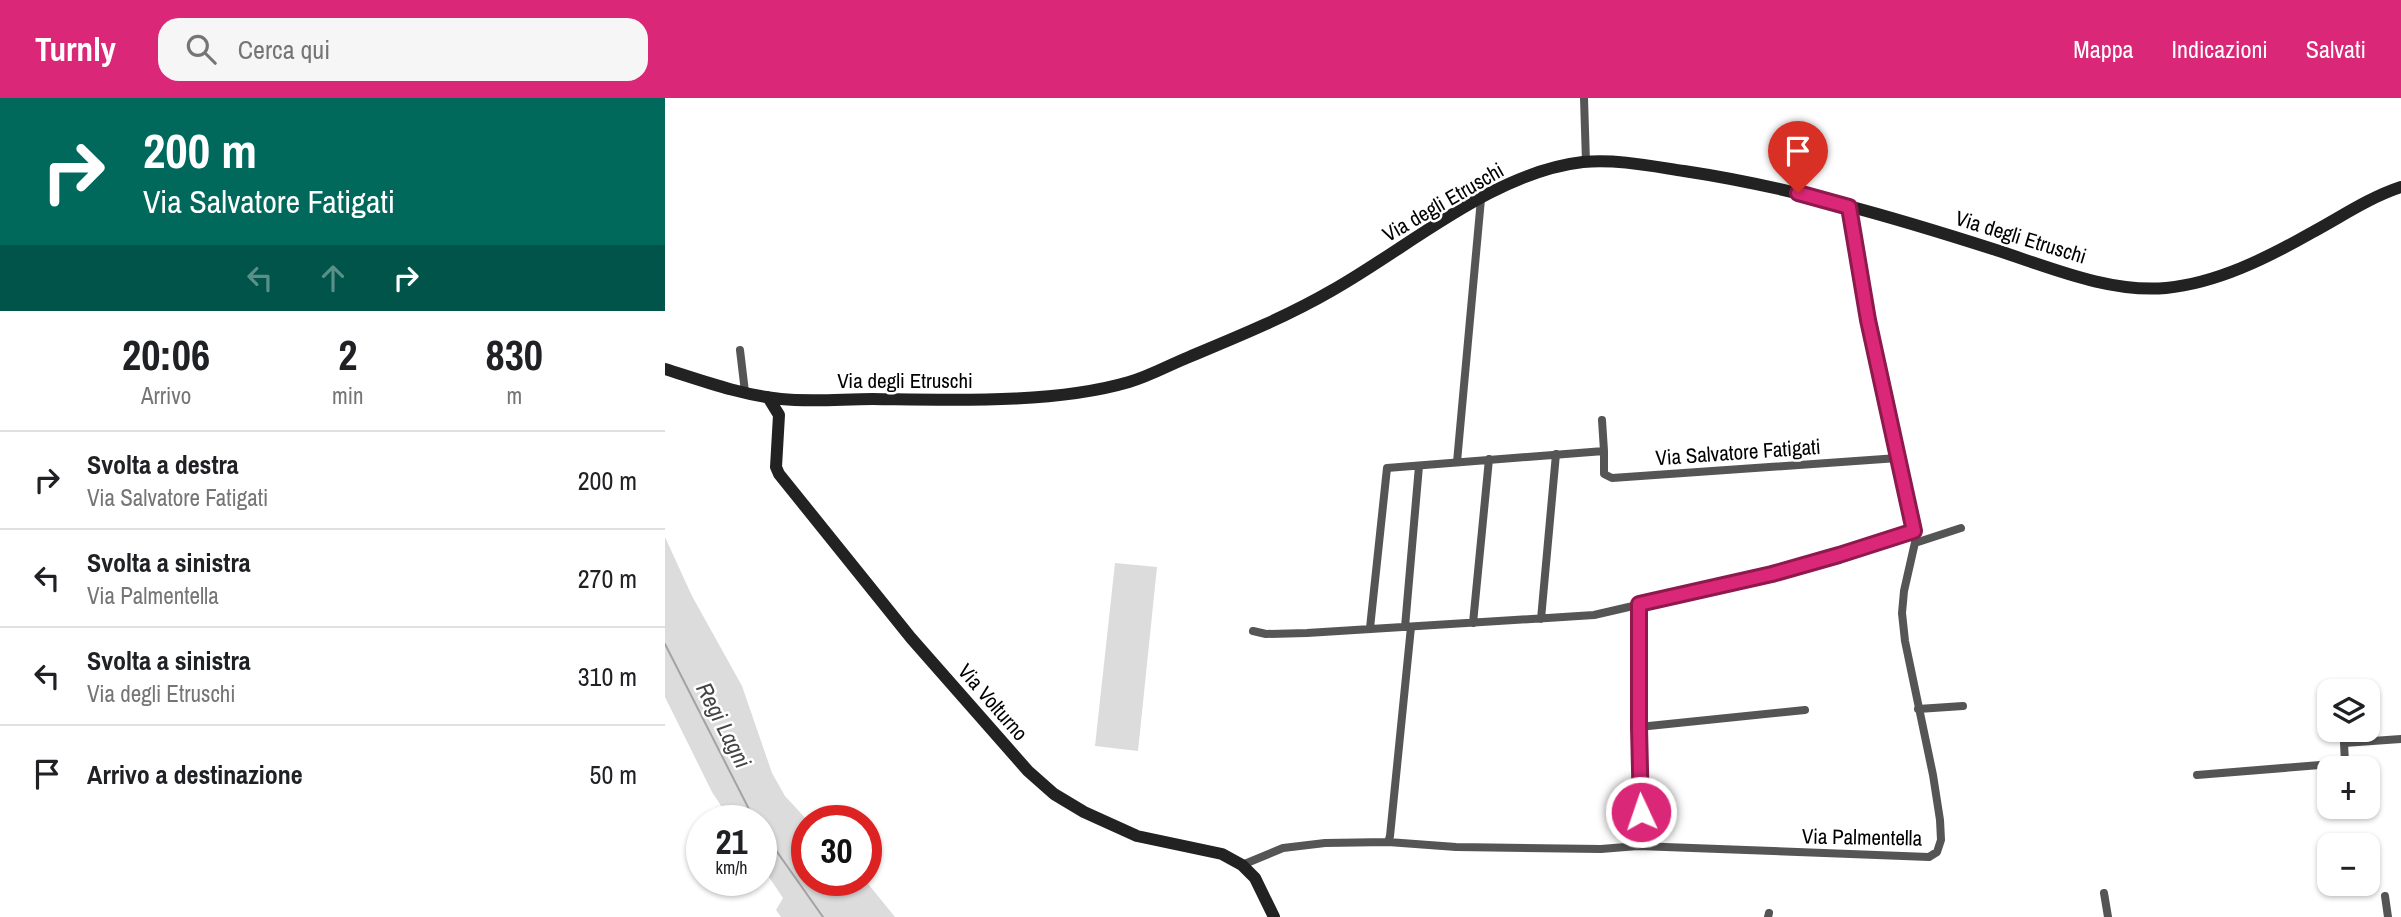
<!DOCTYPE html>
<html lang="it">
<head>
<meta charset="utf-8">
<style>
	body { margin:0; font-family:"Archivo Narrow",sans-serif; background:#f6f6f6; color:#202124; height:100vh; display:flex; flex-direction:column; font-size:26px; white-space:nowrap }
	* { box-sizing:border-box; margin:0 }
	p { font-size:23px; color:#757577 }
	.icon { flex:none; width:38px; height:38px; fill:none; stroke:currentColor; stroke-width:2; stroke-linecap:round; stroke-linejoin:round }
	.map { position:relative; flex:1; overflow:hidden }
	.side { display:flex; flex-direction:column; background:#fff; width:665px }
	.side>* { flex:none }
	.top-card { background:#00695c; color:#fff; overflow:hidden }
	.fabs { position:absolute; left:1652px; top:581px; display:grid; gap:14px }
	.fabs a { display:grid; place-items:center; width:63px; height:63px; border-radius:14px; background:#fff; box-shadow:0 2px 5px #0004; font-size:35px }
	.speed { position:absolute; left:21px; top:707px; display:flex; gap:14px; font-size:35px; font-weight:700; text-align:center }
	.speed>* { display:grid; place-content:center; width:91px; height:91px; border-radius:50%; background:#fff; box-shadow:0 2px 5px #0004; line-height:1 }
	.speed small { font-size:18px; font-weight:400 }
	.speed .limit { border:10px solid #d22; background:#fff; color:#111 }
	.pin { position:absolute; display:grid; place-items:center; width:60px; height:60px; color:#fff; margin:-72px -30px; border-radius:50% 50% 50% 0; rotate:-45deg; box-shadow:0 0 7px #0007 }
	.pin .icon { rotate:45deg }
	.me { position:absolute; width:77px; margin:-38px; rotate:357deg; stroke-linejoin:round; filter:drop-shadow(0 0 5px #0008) }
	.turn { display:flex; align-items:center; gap:24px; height:147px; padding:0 28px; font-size:32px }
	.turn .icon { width:91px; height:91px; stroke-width:2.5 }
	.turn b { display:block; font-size:49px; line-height:60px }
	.lanes { display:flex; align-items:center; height:66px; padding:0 28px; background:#0003; justify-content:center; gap:35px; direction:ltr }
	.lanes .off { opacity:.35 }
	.eta { display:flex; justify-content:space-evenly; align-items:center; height:119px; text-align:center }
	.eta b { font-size:42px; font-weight:700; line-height:49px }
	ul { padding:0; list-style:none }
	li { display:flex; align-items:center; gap:21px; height:98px; padding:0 28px; border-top:2px solid #e0e0e0 }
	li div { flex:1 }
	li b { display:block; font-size:26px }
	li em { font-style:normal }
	header { display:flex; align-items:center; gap:42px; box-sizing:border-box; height:98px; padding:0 35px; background:#db2777; color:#fff }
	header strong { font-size:33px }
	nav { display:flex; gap:38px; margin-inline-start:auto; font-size:24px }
	.search { width:490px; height:63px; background:#f6f6f6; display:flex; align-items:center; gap:18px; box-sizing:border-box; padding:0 24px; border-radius:21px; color:#757577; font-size:26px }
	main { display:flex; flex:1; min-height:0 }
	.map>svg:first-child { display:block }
</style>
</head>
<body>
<header>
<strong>Turnly</strong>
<div class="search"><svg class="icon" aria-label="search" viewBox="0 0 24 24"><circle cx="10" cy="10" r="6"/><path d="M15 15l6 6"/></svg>Cerca qui</div>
<nav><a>Mappa</a><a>Indicazioni</a><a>Salvati</a></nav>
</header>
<main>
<section class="side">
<div class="top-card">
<div class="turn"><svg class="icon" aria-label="right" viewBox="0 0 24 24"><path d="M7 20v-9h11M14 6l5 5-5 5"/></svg><div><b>200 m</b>Via Salvatore Fatigati</div></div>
<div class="lanes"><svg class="icon off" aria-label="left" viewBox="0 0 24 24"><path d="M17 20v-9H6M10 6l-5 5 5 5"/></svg><svg class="icon off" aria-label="ahead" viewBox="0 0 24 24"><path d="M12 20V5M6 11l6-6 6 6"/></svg><svg class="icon" aria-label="right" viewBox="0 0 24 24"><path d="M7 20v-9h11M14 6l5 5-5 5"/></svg></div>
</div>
<div class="eta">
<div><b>20:06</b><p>Arrivo</p></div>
<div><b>2</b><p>min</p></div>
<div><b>830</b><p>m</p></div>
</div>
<ul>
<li><svg class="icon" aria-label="right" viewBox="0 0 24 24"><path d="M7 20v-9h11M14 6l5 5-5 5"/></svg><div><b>Svolta a destra</b><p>Via Salvatore Fatigati</p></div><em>200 m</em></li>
<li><svg class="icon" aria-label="left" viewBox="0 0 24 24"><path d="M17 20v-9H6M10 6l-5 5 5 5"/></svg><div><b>Svolta a sinistra</b><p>Via Palmentella</p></div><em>270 m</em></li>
<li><svg class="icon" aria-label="left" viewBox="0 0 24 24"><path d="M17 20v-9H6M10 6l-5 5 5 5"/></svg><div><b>Svolta a sinistra</b><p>Via degli Etruschi</p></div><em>310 m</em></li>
<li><svg class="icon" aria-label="arrive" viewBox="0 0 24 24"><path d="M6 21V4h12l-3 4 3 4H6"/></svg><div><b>Arrivo a destinazione</b></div><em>50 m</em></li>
</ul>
</section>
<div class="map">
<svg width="1736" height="819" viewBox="0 0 1736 819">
	<rect width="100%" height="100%" fill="#fff"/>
	<path fill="#dcdcdc" d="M0,439L27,498L77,588L107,675L120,698L143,723L142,782H200L230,819H116L111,812L118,800L96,767V723H66L47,694L0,599Z
		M450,465L492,469L473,653L430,648Z"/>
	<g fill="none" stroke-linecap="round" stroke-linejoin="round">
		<path stroke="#a3a3a3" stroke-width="2" d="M0,546L90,723
			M96,731L158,819"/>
		<path stroke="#555" stroke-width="8" d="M919,0L921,64
			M75,252L80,294
			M937,322L939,353
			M792,364L816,101
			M1250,445L1296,430
			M876,521L891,356
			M808,525L824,361
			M740,529L754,368
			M705,530L722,370L939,353V376L947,380L1233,360
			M588,533L601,536L642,535L929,517L1107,476L1174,457L1249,433
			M1253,611L1298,608
			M974,629L1140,612
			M1532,677L1680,665L1679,645L1736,641
			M723,744L725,738L746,529
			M973,748L977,736L974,629V506
			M577,767L618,750L660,745L723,744L791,749L936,751L973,748L1264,759L1272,754L1276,742L1275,722L1268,677L1240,543L1237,515L1239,493L1251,440L1203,222L1184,109
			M1439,795L1443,819
			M1720,798L1723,819
			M1103,819L1104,815"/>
		<path stroke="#222" stroke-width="12" d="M0,271C38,283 76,297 116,301C146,304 178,301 208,301C287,302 389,306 464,284C485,278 504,267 524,259C572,239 621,219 666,193C743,150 828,74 918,64C952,61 986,68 1019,73C1125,89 1228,119 1331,152C1384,169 1443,195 1501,190C1552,185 1602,160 1646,135C1676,119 1703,100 1736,89
			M103,299L114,317L111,369L114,376L246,540L363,673L389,696L419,714L472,738L557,756L577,767L590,780L609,819"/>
	</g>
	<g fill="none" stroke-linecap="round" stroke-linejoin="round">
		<g stroke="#8e194d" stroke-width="18">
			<path id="route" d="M976,714L974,629V506L1107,476L1174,457L1249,433L1203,222L1184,109L1133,95"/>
		</g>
		<use href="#route" stroke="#db2777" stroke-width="12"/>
	</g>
	<g text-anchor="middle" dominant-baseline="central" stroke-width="5" stroke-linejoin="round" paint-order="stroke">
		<g font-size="21" fill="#000" stroke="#fff">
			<text transform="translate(778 104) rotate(-30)">Via degli Etruschi</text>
			<text transform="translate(1356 139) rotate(17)">Via degli Etruschi</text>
			<text x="240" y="282">Via degli Etruschi</text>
			<text transform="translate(1073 354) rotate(-4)">Via Salvatore Fatigati</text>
			<text transform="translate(328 604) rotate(49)">Via Volturno</text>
			<text transform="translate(1197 739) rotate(1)">Via Palmentella</text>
		</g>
		<g font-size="23" font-style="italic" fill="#444" stroke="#fff">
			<text transform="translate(59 627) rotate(63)">Regi Lagni</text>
		</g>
	</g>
</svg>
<div class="fabs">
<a><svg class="icon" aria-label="layers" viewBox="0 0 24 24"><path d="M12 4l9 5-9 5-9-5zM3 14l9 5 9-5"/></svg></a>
<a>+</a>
<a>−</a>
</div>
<div class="speed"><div>21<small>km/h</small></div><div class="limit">30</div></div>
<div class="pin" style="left:1133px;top:95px;background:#d93025"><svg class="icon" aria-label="arrive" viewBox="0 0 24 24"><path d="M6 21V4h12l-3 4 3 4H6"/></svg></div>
<svg class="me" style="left:976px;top:714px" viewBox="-20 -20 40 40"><circle r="17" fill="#db2777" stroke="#fff" stroke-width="3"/><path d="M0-11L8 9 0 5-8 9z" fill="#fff"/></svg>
</div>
</main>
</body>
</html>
